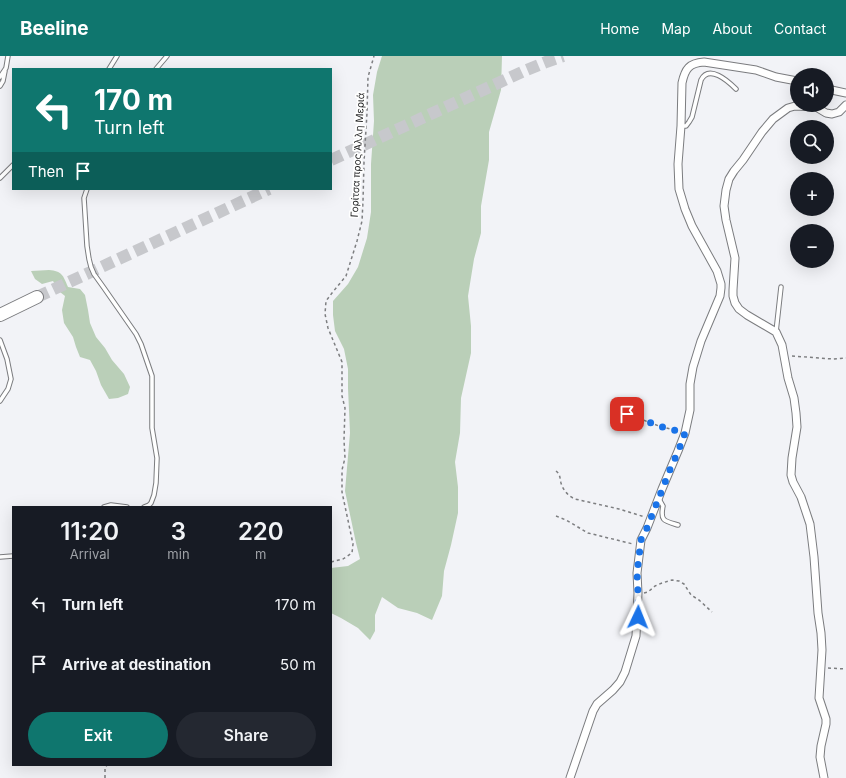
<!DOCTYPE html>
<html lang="en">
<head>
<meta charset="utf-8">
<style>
	body { margin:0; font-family:Inter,sans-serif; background:#242831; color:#f1f3f6; height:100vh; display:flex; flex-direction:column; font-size:15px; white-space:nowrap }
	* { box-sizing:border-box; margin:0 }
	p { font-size:13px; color:#9ea1a6 }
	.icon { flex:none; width:22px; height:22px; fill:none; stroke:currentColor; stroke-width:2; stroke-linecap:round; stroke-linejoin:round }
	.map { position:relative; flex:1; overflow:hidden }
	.panel { position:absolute; left:12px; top:450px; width:320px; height:260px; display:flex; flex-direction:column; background:#171b24; border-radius:0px; box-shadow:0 4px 16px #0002 }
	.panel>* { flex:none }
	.banner { position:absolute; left:12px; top:12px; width:320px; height:122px; border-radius:0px; box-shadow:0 4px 16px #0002; background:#0f766e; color:#fff; overflow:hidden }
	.fabs { position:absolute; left:790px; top:12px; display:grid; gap:8px }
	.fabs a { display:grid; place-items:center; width:44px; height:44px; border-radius:50%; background:#171b24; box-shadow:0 4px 16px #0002; font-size:20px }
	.pin { position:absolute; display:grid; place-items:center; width:34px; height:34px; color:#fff; margin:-17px; border-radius:8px; box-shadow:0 2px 6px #0006 }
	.me { position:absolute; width:44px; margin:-22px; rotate:2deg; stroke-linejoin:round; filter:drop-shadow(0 0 3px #0008) }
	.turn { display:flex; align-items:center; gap:14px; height:84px; padding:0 16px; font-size:18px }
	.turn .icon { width:52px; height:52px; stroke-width:2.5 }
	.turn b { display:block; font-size:28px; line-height:34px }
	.then { display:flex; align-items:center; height:38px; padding:0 16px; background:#0003; gap:8px; font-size:15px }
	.eta { display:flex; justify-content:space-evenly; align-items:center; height:68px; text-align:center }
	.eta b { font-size:24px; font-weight:600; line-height:28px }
	.button { display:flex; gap:8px; margin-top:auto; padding:8px 16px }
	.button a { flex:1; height:46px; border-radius:24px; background:#0f766e; color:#fff; font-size:16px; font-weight:600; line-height:46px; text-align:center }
	.button a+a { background:#242831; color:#f1f3f6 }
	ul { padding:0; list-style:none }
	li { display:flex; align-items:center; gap:12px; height:60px; padding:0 16px }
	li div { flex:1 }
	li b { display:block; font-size:15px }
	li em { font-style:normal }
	header { display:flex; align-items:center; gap:24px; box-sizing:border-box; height:56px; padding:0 20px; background:#0f766e; color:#fff }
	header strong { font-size:19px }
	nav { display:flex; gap:22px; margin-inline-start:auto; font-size:14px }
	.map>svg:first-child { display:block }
</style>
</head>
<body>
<header>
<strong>Beeline</strong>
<nav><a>Home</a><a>Map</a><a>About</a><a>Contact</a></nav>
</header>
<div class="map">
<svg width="846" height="722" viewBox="0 0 846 722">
	<rect width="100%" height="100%" fill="#f2f3f7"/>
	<path fill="#bacfb8" d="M382,0H502L501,34L489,76V104L481,150V177L474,203L468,240L471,270V297L461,342L460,377L455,406L458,431V457L451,489L444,515L442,540L432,564L417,557L398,552L382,541L375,559V575L370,584L358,572L341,562L331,557V512L348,510L360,503L356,487L345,435L350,377L348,332V313L344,293L335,275L333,259V245L348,228L358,211L367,182L371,156V108L374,65L373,39L377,16Z
		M49,214C62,215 63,219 68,231L80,233L85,239L88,254L90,267L96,281L105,292L112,304L124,318L130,331L128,338L118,342L109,343L101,329L96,315L90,304L80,301L76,291L73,281L64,267L62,254L65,240L60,236L53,225L42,228L35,223L31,215Z"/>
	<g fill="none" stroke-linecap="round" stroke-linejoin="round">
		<path stroke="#c7c8cc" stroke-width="12" stroke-dasharray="12 6" stroke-linecap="butt" d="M331,104L522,16L546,6L563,0
			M37,241L269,133"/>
		<g stroke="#7b7c7f" stroke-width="5.5">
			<path id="service" d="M109,13L117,0
				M156,13L167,0
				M0,21L6,12L8,0
				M0,30L3,25L5,15
				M681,70H686L689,66L692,61L701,24C709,8 728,25 736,33
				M0,122L13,109
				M87,133L84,142L87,190L89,203L91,211L94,218L104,232L136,278L141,288L152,320V372L157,402L156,427L154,439L151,447L149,449L144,451
				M776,276L781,231
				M0,284L7,303L11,323L8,333L0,345
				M659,443L663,450C660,465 664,465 678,469
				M104,451L111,449L127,451
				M0,501L13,500"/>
		</g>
		<g stroke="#7b7c7f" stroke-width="9">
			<path id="minor" d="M827,33L846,37
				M570,722L593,655L597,648L613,634L620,626L625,616L636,580L638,537L637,517L641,484L647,472L662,433L678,395L685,377L690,354V328L693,311L701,285L720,240L721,232V228L717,215L692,170L685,153L679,133L678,108L681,70L682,27C685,13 689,7 704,6L756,14L776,21L797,25
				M824,722L820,701L821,690L826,668V663L819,642L822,594L821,577L818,557L814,501L810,468L801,441L793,426L791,419L792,402L797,371L796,357L794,342L788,322L782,289L776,276L747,259L739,253L735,247L733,240V234L735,202L726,164L724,150L726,134L729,123L734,115L743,104L762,76L773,63L788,52L795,50L816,51L826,57L832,58L839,56L846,49"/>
		</g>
		<g stroke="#7b7c7f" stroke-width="14">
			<path id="primary" d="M0,259L37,241"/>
		</g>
		<path stroke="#7d7e80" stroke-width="1.5" stroke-dasharray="3 3" stroke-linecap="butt" d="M792,300L833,303L846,302
			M627,358L659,370L678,375
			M556,415C560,418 560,422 561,427C563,434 568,440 575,443L619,453L645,461
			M556,460L566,464L588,477L633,488
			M331,506L343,503L352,497L353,488L342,436V414L345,402L344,384L345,352L342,340V306L328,272L325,258L326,245L332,237L346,220L357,185L362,165L363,145L364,106L367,57L368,21L374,0
			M644,537L648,536L655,530L662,527L672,524L679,525L684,528L691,539L699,544L712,556
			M828,612L846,613
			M105,722V712L107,709"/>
		<use href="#service" stroke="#fff" stroke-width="3.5"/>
		<use href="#minor" stroke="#fff" stroke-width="7"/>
		<use href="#primary" stroke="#fff" stroke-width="12"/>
	</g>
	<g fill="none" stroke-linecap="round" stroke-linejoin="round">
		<path stroke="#1a73e8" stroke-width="7" stroke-dasharray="0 12.6" d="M627,358L659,370L685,377L678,396L671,411L647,472L641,484L637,517L638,537V561"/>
	</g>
	<g text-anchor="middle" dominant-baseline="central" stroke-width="3.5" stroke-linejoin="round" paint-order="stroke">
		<g font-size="10" fill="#1c1d1e" stroke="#fff">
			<text transform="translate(357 99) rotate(-87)">Γορίτσα προς Άλλη Μεριά</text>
		</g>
	</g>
</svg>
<div class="fabs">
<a><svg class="icon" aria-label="sound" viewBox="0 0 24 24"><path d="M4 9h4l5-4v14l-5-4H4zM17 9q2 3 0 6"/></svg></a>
<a><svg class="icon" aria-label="search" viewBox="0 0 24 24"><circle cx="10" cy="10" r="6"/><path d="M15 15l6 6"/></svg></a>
<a>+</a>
<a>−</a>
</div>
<div class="pin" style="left:627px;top:358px;background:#d93025"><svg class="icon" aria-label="arrive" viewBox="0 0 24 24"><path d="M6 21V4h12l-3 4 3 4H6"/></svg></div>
<svg class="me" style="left:638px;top:561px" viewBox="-20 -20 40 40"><path d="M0-17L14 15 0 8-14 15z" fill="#1a73e8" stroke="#fff" stroke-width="4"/></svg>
<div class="banner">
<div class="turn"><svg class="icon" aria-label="left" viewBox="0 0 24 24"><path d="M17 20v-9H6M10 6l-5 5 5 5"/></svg><div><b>170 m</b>Turn left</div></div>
<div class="then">Then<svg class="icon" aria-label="arrive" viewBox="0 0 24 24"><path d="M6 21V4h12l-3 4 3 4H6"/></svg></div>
</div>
<section class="panel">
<div class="eta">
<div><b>11:20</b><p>Arrival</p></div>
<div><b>3</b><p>min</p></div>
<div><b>220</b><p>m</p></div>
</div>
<ul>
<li><svg class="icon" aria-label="left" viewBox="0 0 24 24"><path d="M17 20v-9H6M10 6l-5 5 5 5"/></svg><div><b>Turn left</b></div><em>170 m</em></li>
<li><svg class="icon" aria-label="arrive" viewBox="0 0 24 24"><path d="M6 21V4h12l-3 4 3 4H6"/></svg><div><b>Arrive at destination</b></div><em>50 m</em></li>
</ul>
<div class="button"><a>Exit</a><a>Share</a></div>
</section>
</div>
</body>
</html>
